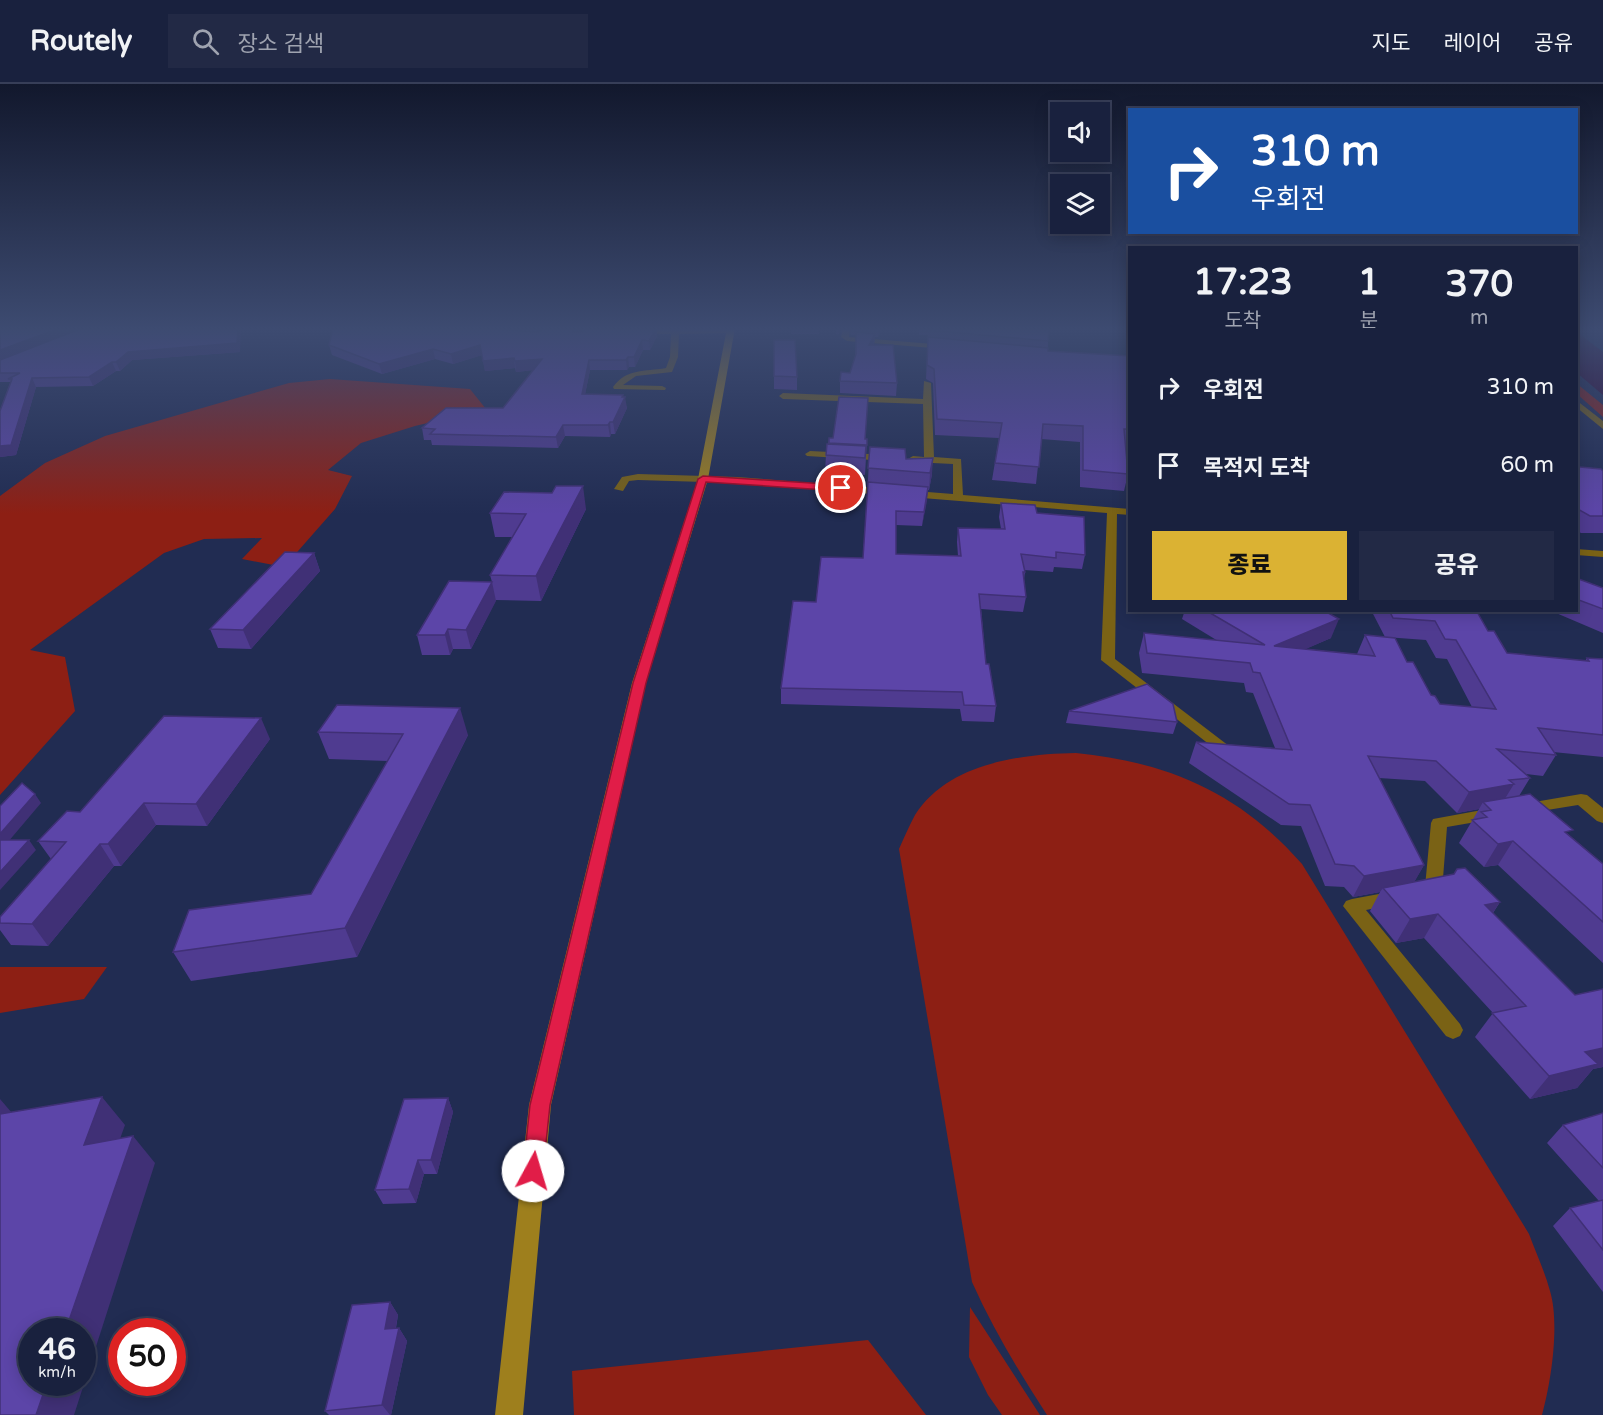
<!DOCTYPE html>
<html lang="ko">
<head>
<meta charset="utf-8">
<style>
	body { margin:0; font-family:"Varela Round","Noto Sans KR",sans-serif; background:#222945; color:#f1f3f6; height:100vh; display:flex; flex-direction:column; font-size:22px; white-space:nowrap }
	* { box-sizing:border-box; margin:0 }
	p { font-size:20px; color:#9fa3b0 }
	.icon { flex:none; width:33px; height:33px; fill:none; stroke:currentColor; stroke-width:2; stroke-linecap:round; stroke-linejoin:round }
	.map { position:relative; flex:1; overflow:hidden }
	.panel { position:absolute; left:1128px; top:162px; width:450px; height:366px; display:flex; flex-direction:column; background:#19213e; border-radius:0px; box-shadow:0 3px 15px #0003,0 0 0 2px #373e58 }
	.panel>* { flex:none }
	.top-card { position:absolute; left:1128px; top:24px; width:450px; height:126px; border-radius:0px; box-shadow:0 3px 15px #0003,0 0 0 2px #373e58; background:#1a4fa0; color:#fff; overflow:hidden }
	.controls { position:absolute; left:1050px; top:18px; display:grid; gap:12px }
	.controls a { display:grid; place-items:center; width:60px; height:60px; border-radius:0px; background:#19213e; box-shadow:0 3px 15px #0003,0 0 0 2px #373e58; font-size:30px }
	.speed { position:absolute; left:18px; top:1234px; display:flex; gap:12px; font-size:30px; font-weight:700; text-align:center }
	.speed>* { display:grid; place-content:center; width:78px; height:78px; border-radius:50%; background:#19213e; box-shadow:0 3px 15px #0003,0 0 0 2px #373e58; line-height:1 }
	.speed small { font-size:15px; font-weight:400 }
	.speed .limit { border:9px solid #d22; background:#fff; color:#111 }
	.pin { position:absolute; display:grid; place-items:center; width:51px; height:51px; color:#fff; margin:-26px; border:3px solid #fff; border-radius:50%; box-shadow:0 2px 6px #0007 }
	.me { position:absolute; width:66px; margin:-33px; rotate:6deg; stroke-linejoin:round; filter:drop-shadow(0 0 4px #0008) }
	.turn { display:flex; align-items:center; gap:21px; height:126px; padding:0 24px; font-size:27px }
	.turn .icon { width:78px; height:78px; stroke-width:2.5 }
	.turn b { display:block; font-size:42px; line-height:51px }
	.eta { display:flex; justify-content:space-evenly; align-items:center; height:102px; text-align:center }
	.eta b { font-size:36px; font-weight:800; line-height:42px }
	.action { display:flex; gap:12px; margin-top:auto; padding:12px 24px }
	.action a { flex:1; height:69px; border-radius:0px; background:#dbb233; color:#111; font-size:24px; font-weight:800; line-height:69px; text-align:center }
	.action a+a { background:#222945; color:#f1f3f6 }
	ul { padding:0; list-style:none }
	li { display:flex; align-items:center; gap:18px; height:78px; padding:0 24px }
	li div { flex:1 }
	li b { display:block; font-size:22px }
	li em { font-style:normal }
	header { display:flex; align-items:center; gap:36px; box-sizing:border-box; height:84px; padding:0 30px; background:#19213e; border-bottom:2px solid #373e58 }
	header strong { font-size:28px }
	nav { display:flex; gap:33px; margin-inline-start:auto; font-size:21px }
	.search { width:420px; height:54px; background:#222945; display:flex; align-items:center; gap:15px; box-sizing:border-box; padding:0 21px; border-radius:0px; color:#9fa3b0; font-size:22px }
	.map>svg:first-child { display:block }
</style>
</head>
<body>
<header>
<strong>Routely</strong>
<div class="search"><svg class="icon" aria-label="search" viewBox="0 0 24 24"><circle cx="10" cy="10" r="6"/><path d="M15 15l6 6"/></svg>장소 검색</div>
<nav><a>지도</a><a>레이어</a><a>공유</a></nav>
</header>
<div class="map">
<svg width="1603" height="1331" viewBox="0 0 1603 1331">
	<rect width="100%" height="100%" fill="#212c52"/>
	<path fill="#8d1f14" d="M330,295L470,305L486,325L415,342L361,359L328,386L352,392L335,425L284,483L242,475L262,454L204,455L164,469L30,566L65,573L75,627L0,711V412L45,379L105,352L289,299Z
		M1576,299L1603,321V333L1577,310Z
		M1076,669C1168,678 1240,709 1302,780L1529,1150C1536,1169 1545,1188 1550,1207C1560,1240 1551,1299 1542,1331H1047C1019,1288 993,1245 972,1198L899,765C904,754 909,742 915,731C948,679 1021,670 1076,669Z
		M0,883H107L84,915L0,929Z
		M970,1223L1040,1331H1002L988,1311L969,1273Z
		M868,1256L926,1331H574L572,1287Z"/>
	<path fill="#31052f" d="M1577,248L1603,268V311L1577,289Z"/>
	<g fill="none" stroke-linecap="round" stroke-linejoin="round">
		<path fill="#7a6215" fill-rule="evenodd" d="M636,244L730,245L734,247L730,249L679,250L678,273L672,288L636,292L623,301L662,302L666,304L665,306L614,305L613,303C627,284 644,288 666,284L670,273L671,250H659Z
			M843,244H850L849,253L945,261L949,263L945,265L847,257L841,253Z
			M924,297L931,299L934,373L961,375L963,411L1130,425V431L1117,430L1115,575L1229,662L1231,665L1229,668H1219L1101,576L1107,429L738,399L638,396L629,397L623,407L614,405L622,393L638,390L738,393L953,410V380L913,378L908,375L913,372L924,373L923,320L783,315L779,312L783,309L923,315Z
			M810,367L889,371L894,374L889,377L807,372L805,370Z
			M1576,465L1603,467V473L1576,471Z
			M1581,710L1587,711L1603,724V739L1597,737L1578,721L1522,730L1516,729L1514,725L1516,721L1522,720Z
			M1493,724L1499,726L1501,730L1499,734L1447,743L1442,807L1439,812C1432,814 1428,816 1421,814L1418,809L1425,803L1431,739L1433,735Z
			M1395,807L1401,809L1404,814L1401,819L1366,826L1460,940L1463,946L1460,952L1453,955L1446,952L1343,822L1346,817L1352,815Z"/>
		<path fill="#7a6215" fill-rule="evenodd" d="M1576,316L1603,337V345L1576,323Z"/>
		<path fill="#9e7f1d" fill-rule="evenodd" d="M727,244H735L708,395L646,599L551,1021L523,1331H495L529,1021L632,599L698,395Z"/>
	</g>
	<path fill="#4f3b90" d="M0,244L240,268L132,276L120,287H116L93,302L36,303L16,371L0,373V327L10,299V298H0Z
		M333,244H536L537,247L583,244L579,248H582L586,244H656L657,252L650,266H643L635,283H629L627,286H590L585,310L623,313L627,324L615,350H611L610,353L565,352L558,364L432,361L431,356H424L422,344L503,324L533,286L516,288L515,284L485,287L482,271L453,280L435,275L382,290L332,271L329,261Z
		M791,244H819V250H791Z
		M836,244H840L839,250H836Z
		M849,244H883L878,253H875L874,261L897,299L896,312L840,309V297L850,289L855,272L856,251H851Z
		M919,244H1047L1048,257V267L1130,272V361H1126L1128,390L1124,407L1080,403V358L1041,355L1036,400L992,396L999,354L935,351L933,299L926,295L928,251H919Z
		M774,256L797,293V306L774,305Z
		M829,354L867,355L865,391L825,388L826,371Z
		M870,363L906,375L932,390L929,406H928L922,442L896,441V470L958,472L957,458L958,444L1001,445L999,433L1001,419L1037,429L1085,471L1082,485L1054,483L1053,488L1024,486L1025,488L1024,495L1026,513L1023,528L981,525L986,580L996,622L994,638L962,637L960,625L781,620V604L816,518L863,474Z
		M1576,379L1580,383L1603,387V449H1581L1576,446Z
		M586,425L541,517L496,516L471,565H453L450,571H422L417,551L492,498L490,491L513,453H495L490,429Z
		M314,469L320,487L251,565L218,564L210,545Z
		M1576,494L1603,504V549L1549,526H1576Z
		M1185,526H1323L1331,554L1305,565L1357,570L1365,551L1407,578L1431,611L1440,620L1472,623L1447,575L1436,574L1426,556L1385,553L1371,526H1476L1488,547L1507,569L1585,577L1587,574L1603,575V673L1553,668L1556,671L1543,692L1526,690L1530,694L1519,712L1569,751L1603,780V879L1498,781L1484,783L1459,759L1479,725L1457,729L1425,697L1379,694L1424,781L1414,798L1500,818L1493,829L1575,911L1603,905V983L1593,985L1577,1004L1530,1015L1475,953L1493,929L1424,854L1396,859L1370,827L1380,808L1353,813L1344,803L1325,802L1301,742L1281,741L1189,679L1196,658L1275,664L1253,609L1246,608L1244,599L1142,589L1139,569L1144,549L1218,557L1182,535Z
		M1069,627L1177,638L1173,650L1066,639Z
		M318,648L468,651L357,873L191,897L173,868L311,810L388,677L329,675Z
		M270,655L207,742L156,741L121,782H114L48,862L11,861L0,846V833L51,775L38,757L80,728Z
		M448,1014L453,1028L437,1090H424L416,1119L383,1120L375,1106Z
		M1603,1029V1208L1553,1142L1570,1124L1599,1117L1547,1059L1563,1041Z
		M390,1218L398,1231L396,1244H399L407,1257L391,1331H329L325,1327Z"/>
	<path fill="#403076" d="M60,244H85L0,277V266Z
		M238,244H241L240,268L132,276L120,287L116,278L128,268Z
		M574,244H583L574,255L573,245Z
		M656,244L657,252L650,266L649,257Z
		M880,244H883L878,253L879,245Z
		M875,250L874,262L869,261Z
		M642,256L643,266L635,283L634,273Z
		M480,261L482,271L453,280L451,270Z
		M433,265L435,275L382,290L379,280Z
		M628,273L629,283L627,286L626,276Z
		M514,274L515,284L485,287L483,277Z
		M542,275L544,285L516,288L515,277Z
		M589,276L590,286L583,321L582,310Z
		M112,278L116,287L93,302L89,293Z
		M32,294L36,303L16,371L0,373V362Z
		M623,311L624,317L625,313L627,324L615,350L613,338Z
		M610,338L611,350L610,353L608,341Z
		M563,341L565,352L558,364L556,353Z
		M933,374L932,390L929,406L930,389Z
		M583,402L586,425L541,517L536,492Z
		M928,403L927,417L922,442L924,428Z
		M314,469L320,487L251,565L243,546Z
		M492,498L496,517L471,565L466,546Z
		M1339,535L1331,554L1267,582L1274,562Z
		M448,545L453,565L450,571L445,551Z
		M460,624L468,651L357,873L345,844Z
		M261,634L270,655L207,742L196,720Z
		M1514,700L1501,721L1483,718L1479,725L1457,729L1469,708Z
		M35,710L41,719L2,765L0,762V750Z
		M144,719L156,741L121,782L108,760Z
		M29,756L36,766L0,806V788Z
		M1513,757L1498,781L1484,783L1498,760Z
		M100,760L114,782L48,862L32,840Z
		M1424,781L1412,802L1383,804L1380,808L1353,813L1364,792Z
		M1500,818L1484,842L1485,821Z
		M1438,830L1424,854L1396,859L1410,835Z
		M1603,964V983L1593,985L1577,1004L1530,1015L1549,992L1585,968Z
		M102,1013L125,1041L108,1088L84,1061Z
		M448,1014L453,1028L437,1090L431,1076Z
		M0,1015L12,1029L0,1055Z
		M133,1052L155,1079L74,1331H36L47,1299H82V1248H65Z
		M418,1076L424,1090L416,1119L409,1105Z
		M390,1218L398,1231L393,1258L385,1245Z
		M399,1244L407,1257L391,1331H390L382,1321Z"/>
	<path fill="#5c45a8" stroke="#403076" stroke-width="1.5" d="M0,244H60L0,266Z
		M82,244H238L237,259L128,268L116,278H112L89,293L32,294L11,361L0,362V327L12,295H8L20,289H0V276Z
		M333,244H476L539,248L544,244H574L573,245V248H582L586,244H656L649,257L642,256L634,273H628L626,276H589L582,310L623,311L622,313H625L613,338H610L608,341H563L556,353L430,350L435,345L422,344L446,324H503L542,275L515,277L514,274L483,277L480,261L451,270L433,265L379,280L329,261Z
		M928,244H1047L1046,246H1049L1048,257L928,246Z
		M856,248L875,250L869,261H893L897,299L840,297L841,288L850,289L856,270Z
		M928,253L1048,264V267L1130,272V345H1124L1128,390L1083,386V342L1043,340L1039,383L995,379L1002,339L937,335L934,285L927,281Z
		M774,256H795L797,293L774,292Z
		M839,313L868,314L865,355H867V361L829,359V354H833Z
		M827,360L866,362L865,374L826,371Z
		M870,363L905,365L906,375L933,374L930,389L868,384Z
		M1576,379L1580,383L1601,385L1603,387V432H1590L1576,424Z
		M868,398L928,403L924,428L896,427V470L961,472L958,444L1005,445L1001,419L1035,421L1037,429L1084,433L1085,471L1056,468V474L1021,470L1025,488H1023L1026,513L979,510L986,580H989L996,622L964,621L962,608L781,604L793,517L816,518L821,473L863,474Z
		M556,402H583L536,492L490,491L526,430L490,429L504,408L552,409Z
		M285,468L314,469L243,546L210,545Z
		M1576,494L1603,504V525L1576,515Z
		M449,497L492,498L466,546L448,545L445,551H417Z
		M1205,526H1323L1339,535L1274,562L1375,572L1365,551L1395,554L1407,578H1413L1431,611L1435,612L1440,620L1496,625L1456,556L1445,555L1435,537L1393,534L1389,526H1476L1488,547H1494L1507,569L1589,577L1587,574L1603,575V651L1538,644L1556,671L1497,665L1530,694L1509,696L1514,700L1469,708L1436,677L1368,672L1424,781L1364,792L1354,782L1335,780L1310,721L1289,720L1196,658L1292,666L1260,589L1253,588L1250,579L1147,569L1144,549L1265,561Z
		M1147,600L1173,620L1177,638L1069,627Z
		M337,621L460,624L345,844L173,868L189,826L311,810L403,650L318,648Z
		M164,632L261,634L196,720L144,719L108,760H100L32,840L0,839V833L66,758L38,757L67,727L80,728Z
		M22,699L35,710L0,750V722Z
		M1530,710L1573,746L1565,748L1603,780V838L1513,757L1498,760L1472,736L1487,733L1481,728L1491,726L1483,718Z
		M0,756H29L0,788Z
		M1465,784L1500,818L1485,821L1575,911L1603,905V964L1585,968L1598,980L1549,992L1492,929L1526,922L1438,830L1410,835L1383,804L1454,790L1457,785Z
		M102,1013L84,1061L133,1052L65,1248H32V1299H47L36,1331H0V1030Z
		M448,1014L431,1076H418L409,1105L375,1106L404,1015Z
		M1603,1029V1084L1563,1041Z
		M1603,1116V1166L1570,1124Z
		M390,1218L385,1245L399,1244L382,1321L325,1327L352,1221Z"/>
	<linearGradient id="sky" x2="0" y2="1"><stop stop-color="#12182d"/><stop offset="0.57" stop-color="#3d4b71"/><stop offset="1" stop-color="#3d4b71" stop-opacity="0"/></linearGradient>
	<rect width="1603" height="430" fill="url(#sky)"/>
	<path fill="#e11d48" stroke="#92132f" stroke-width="1.5" d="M703,392L841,401L845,404L841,407L706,398L646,599L550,1021L543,1087L540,1094L533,1097L526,1094L523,1087L530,1021L633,599L698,395Z"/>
</svg>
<div class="controls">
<a><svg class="icon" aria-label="sound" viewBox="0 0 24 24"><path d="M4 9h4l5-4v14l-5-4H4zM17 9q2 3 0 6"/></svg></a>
<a><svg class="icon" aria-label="layers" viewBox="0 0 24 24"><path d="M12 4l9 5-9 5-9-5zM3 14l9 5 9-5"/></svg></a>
</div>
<div class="speed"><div>46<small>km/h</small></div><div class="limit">50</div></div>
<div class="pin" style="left:841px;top:404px;background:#d93025"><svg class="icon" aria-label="arrive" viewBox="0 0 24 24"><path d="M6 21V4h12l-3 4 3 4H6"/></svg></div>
<svg class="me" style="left:533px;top:1087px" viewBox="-20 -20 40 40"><circle r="19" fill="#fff"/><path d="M0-13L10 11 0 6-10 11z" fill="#e11d48"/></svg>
<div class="top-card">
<div class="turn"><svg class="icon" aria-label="right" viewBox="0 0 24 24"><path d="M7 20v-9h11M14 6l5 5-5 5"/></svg><div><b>310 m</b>우회전</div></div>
</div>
<section class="panel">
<div class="eta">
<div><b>17:23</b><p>도착</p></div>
<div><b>1</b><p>분</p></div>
<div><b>370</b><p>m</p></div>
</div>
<ul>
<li><svg class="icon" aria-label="right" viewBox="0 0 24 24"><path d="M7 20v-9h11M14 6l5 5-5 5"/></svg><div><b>우회전</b></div><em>310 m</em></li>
<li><svg class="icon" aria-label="arrive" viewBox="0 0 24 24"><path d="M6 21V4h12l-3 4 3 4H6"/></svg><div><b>목적지 도착</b></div><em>60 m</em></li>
</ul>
<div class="action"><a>종료</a><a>공유</a></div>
</section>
</div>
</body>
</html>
